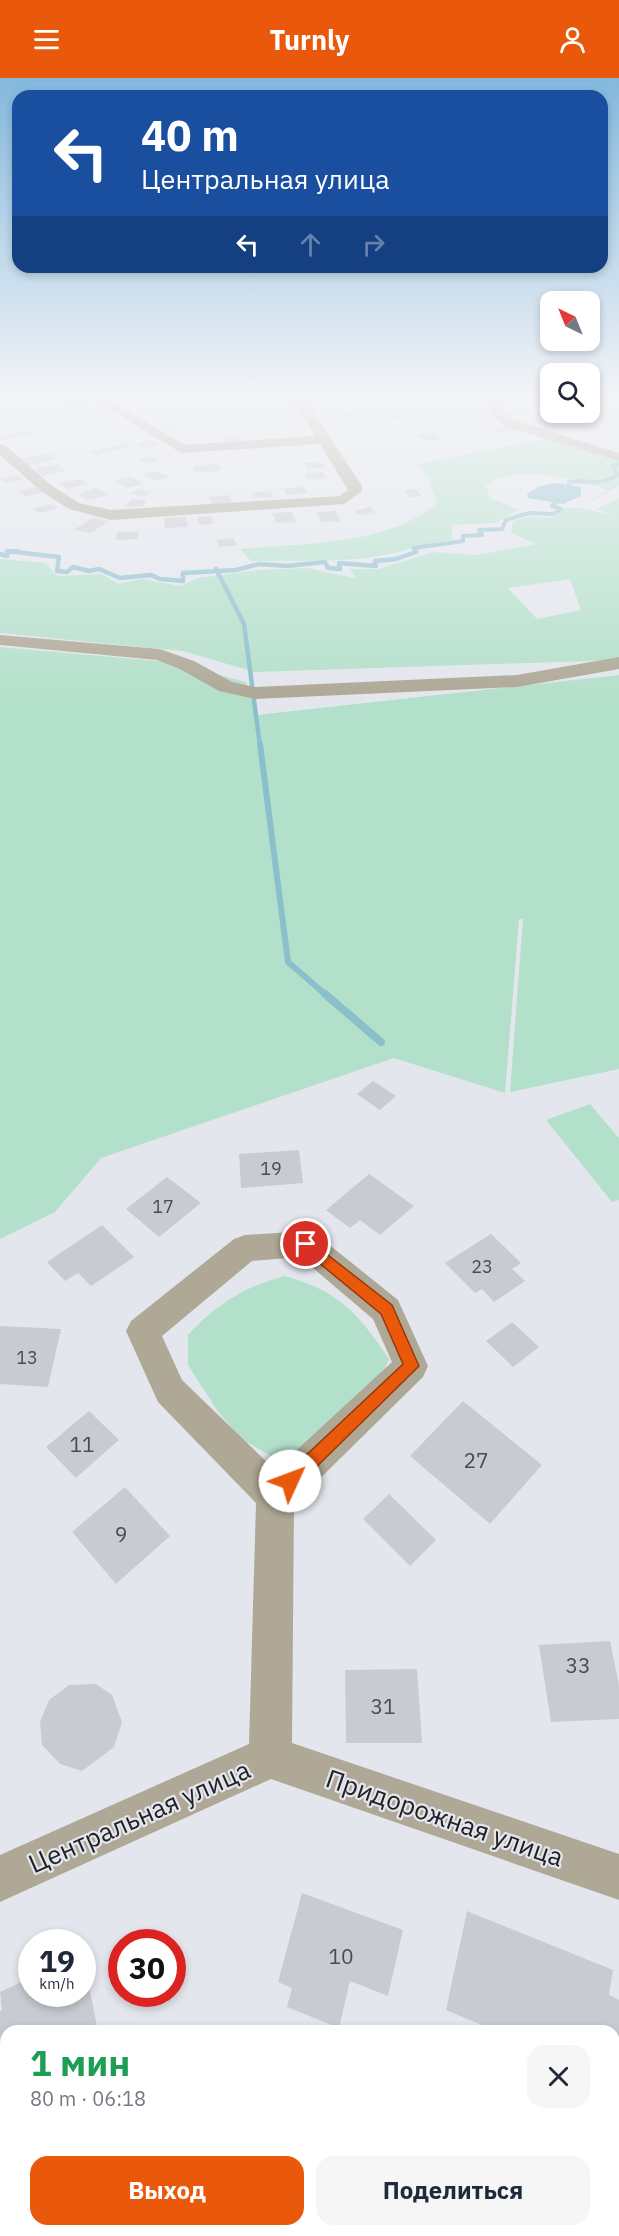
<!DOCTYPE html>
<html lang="ru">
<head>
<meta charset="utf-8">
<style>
	body { margin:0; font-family:"IBM Plex Sans",sans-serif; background:#f6f6f7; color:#1f2937; height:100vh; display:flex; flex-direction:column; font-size:22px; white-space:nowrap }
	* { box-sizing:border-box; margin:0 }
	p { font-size:20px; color:#747a83 }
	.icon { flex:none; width:33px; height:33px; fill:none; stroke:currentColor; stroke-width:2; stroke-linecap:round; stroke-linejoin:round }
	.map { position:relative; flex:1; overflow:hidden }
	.panel { position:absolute; left:0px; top:1947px; width:620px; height:212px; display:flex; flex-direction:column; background:#fff; border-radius:18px 18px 0 0; box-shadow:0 3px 9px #0003 }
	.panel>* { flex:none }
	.banner { position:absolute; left:12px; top:12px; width:596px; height:183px; border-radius:18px; box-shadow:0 3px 9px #0003; background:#1a4fa0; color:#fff; overflow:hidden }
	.needle { width:39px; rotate:317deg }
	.controls { position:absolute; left:540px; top:213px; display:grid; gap:12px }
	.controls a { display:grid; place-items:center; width:60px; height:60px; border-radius:12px; background:#fff; box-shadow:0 3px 9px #0003; font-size:30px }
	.speed { position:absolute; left:18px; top:1851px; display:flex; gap:12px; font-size:30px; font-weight:700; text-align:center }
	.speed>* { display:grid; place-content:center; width:78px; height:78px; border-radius:50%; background:#fff; box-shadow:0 3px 9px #0003; line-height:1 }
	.speed small { font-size:15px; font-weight:400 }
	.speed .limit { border:9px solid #d22; background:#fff; color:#111 }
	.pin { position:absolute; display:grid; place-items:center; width:51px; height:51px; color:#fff; margin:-26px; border:3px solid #fff; border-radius:50%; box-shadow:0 2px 6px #0007 }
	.me { position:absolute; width:66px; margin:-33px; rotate:47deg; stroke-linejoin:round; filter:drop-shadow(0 0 4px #0008) }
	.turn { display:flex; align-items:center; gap:21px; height:126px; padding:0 30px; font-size:27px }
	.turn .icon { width:78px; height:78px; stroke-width:2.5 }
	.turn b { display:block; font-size:42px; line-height:51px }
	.lanes { display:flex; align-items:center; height:57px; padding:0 30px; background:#0003; justify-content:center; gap:30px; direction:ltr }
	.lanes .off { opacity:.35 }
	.round { display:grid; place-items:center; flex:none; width:63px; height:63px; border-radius:18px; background:#f6f6f7 }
	.summary { display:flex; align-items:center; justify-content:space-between; height:102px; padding:0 30px }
	h1 { font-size:36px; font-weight:800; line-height:45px; color:#1e9e55 }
	.action { display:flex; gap:12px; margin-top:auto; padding:12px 30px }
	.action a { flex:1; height:69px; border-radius:18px; background:#ea580c; color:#fff; font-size:24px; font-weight:800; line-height:69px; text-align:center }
	.action a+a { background:#f6f6f7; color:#1f2937 }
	header { display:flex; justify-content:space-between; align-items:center; height:78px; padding:0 30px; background:#ea580c; color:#fff; font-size:27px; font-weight:800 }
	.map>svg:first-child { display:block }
</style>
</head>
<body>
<header><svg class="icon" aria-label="menu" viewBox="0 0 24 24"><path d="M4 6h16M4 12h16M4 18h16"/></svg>Turnly<svg class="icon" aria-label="person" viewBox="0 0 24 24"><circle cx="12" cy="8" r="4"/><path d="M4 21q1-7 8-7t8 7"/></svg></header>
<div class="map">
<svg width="619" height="2158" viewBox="0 0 619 2158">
	<rect width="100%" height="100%" fill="#e4e6ed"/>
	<path fill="#b3e0ca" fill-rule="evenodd" d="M31,319H91L95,322L38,328Z
		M552,359L619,381V408L578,430L612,437L597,431L619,420V582L255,594L183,573L0,555V481L46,485L57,498L102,496L118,506L142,501L180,508L199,500L258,492L307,490L355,500L350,491H379L434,474L477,477L536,466L511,455L513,443L530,439L553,440L565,430H578L608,412C577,401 513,385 486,408L490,420L519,432L495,445L451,447L453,462C429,465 408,472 385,477C341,485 296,482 251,483L240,471C302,465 388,468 437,425L428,400L419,386ZM570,501L581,532L537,541L508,510Z
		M0,569L170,584L246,604L257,637L619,597V991L510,1014L523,841H519L505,1015L394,980L101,1080L55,1134L0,1161Z
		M590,1026L619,1060V1122L612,1124L546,1042Z
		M285,1198C340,1214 357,1234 389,1281L381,1300L296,1373L271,1378L240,1360L217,1332L188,1287V1257C216,1227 245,1208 285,1198Z
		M6,2133V2152H435L441,2158H0V2139Z"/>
	<path fill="#8cbfcc" d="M557,405L581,409V418L563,426L528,420L527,416L540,408Z"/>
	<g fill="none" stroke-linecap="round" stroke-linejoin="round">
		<path stroke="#8cbfcc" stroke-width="4" d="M569,415V404C591,401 597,409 618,397L613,388L619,386
			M9,473H18
			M415,473L414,470L463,463V458L482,457L479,452L502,451L506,442L529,435L553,436L561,431L552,428L558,422L556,420"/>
		<path stroke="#8cbfcc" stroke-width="4.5" d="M0,476L7,478V473L59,479L57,493L67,494L73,489L89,493L99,491L120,500L151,497L160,501L183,503V495L236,492L259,486L287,488L325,484L328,490L340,491L339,485L376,488L375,483L396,481L416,474L415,471
			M216,491L244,546L260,668"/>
		<path stroke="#8cbfcc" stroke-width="6" d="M260,666L288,884L326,917"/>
		<path stroke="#8cbfcc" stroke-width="8" d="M325,916L381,964"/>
	</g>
	<path fill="#c8cbd1" d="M82,324L86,330L68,332L64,326Z
		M349,332L355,339L343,340L337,333Z
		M403,337L407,341L388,343L384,338Z
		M172,344L183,350L169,353L158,351L163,350L158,347Z
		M502,348L518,353L507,356L493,352Z
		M31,352L37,356L0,362V359Z
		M433,354L443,361L425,363L416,357Z
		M237,357L241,363L226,364L222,359Z
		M150,362L159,367L144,371L135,366Z
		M126,365L132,368L96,377L90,374Z
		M48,375L57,381L29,387L21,381Z
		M152,378L157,384L148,386L137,381Z
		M321,384L325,389L308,391L304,385Z
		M57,386L66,393L42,398L34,391Z
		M211,386L219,387L221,393L195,395L193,389Z
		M155,393L161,396L171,398L156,403L144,396Z
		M323,394L326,400L307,401L304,396Z
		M18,397L23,402L5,405L0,401Z
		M131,399L143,406L128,410L116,403Z
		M80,401L88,406L67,411L59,405Z
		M35,409L43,414L26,419L18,413Z
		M304,409L308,415L287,417L283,411Z
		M95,410L108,417L88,422L78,417Z
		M139,411L152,414L143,419L130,415Z
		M416,411L422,418L409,419L404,412Z
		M270,413L273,419L254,420L252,415Z
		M229,417L232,425L212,427L209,419Z
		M131,421L147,422L142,429L125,428Z
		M50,426L58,430L40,435L33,431Z
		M370,429L375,434L359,437L354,433Z
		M336,433L340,443L321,444L317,434Z
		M292,434L296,444L276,445L272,435Z
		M211,438L213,446L199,447L197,439Z
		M186,439L188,449L165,450L164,440Z
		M92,440L109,443L91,455L74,452Z
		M117,454H139L138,461L116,462Z
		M233,460L237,467L219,469L216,462Z
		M373,1003L396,1018L380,1032L357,1016Z
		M299,1072L303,1105L241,1110L239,1076Z
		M369,1096L414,1128L380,1157L360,1142L350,1150L326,1132Z
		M167,1099L201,1125L159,1159L126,1131Z
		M102,1147L134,1179L91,1208L78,1195L65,1203L47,1184Z
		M491,1156L521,1185L512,1191L525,1203L494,1224L482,1211L475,1215L445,1185Z
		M512,1244L539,1269L513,1289L486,1263Z
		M0,1248L61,1251L48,1309L0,1306Z
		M463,1323L542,1387L490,1446L410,1378Z
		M89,1333L119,1362L76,1400L46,1369Z
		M125,1409L170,1458L116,1506L72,1454Z
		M389,1416L436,1462L410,1488L363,1441Z
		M610,1563L619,1607V1641L551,1644L539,1567Z
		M417,1591L422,1665H346L345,1592Z
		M96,1606L112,1617L122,1644L114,1669L82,1693L60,1686L42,1667L40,1644L49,1622L69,1607Z
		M302,1815L403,1852L388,1918L350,1903L339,1950L287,1929L292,1910L278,1904Z
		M467,1833L613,1892L609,1917L619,1922V2008L615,2041L614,1953H496L446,1932Z
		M84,1884L98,1953H6V2032L0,2035V1933L2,1932L0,1914L32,1899V1916H82Z"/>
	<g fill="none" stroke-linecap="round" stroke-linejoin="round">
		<path fill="#afa897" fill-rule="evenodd" d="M90,319H106L184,367L315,358L290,319H303L362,408V413L344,426L111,442L69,431L41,413L0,377V366L5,367L51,407L79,425L111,432L340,418L348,412L320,366L181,375Z
			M488,319H500L504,334L514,342L619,375V383L504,348L491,336Z
			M0,557L160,571L194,583L232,604L255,609L517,597L619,579V591L517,609L255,621L219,613L180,591L157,582L0,567Z
			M306,1153L317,1157L398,1222L428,1288L423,1299L294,1426L292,1665L619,1776V1822L271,1701L0,1824V1777L249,1666L256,1425L158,1324L126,1253L131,1243L234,1161L245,1157ZM300,1179L373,1241L392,1284L275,1392L182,1302L162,1258L252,1183Z"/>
	</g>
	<linearGradient id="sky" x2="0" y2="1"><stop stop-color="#83b8dd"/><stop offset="0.51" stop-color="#f3f4f7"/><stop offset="1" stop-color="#f3f4f7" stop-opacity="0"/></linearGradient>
	<rect width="619" height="622" fill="url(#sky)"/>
	<path fill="#ea580c" stroke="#983908" stroke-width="1.5" d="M306,1160L392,1227L419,1288L296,1409L290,1412L284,1409L282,1403L284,1398L403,1286L381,1236L301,1170L298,1166Z"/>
	<g text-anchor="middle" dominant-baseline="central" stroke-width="4.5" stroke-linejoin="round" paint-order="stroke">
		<g font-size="18" fill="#4b4c50">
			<text x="271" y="1090">19</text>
			<text x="163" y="1128">17</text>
			<text x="482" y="1188">23</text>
			<text x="27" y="1279">13</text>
		</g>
		<g font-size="21" fill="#4b4c50">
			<text x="82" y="1366">11</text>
			<text x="476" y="1382">27</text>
			<text x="121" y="1456">9</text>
			<text x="578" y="1587">33</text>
			<text x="383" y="1628">31</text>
			<text x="341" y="1878">10</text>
		</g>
		<g font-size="26" fill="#212225" stroke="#e4e6ed">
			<text transform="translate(139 1738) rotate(-24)">Центральная улица</text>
			<text transform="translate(445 1739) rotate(19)">Придорожная улица</text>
		</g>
	</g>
</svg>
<div class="controls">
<a><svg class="needle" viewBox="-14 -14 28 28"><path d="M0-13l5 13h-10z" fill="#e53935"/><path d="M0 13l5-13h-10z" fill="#747a83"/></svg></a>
<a><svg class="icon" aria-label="search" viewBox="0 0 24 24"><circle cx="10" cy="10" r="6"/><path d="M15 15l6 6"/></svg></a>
</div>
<div class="speed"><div>19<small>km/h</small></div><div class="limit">30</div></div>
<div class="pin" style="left:306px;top:1166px;background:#d93025"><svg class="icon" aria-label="arrive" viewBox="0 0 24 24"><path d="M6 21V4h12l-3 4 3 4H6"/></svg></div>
<svg class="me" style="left:290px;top:1403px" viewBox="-20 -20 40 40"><circle r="19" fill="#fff"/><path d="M0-13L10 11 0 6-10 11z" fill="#ea580c"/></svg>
<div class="banner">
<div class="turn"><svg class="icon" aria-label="left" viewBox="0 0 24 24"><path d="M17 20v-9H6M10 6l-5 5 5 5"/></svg><div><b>40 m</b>Центральная улица</div></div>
<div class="lanes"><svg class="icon" aria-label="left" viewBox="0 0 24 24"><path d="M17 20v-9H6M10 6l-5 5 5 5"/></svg><svg class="icon off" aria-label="ahead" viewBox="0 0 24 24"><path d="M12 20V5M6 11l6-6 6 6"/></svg><svg class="icon off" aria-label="right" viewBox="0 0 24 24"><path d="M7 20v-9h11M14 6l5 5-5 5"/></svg></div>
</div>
<section class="panel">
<div class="summary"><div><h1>1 мин</h1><p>80 m · 06:18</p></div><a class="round"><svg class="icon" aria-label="close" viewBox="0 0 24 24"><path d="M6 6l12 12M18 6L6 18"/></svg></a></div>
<div class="action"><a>Выход</a><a>Поделиться</a></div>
</section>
</div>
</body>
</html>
